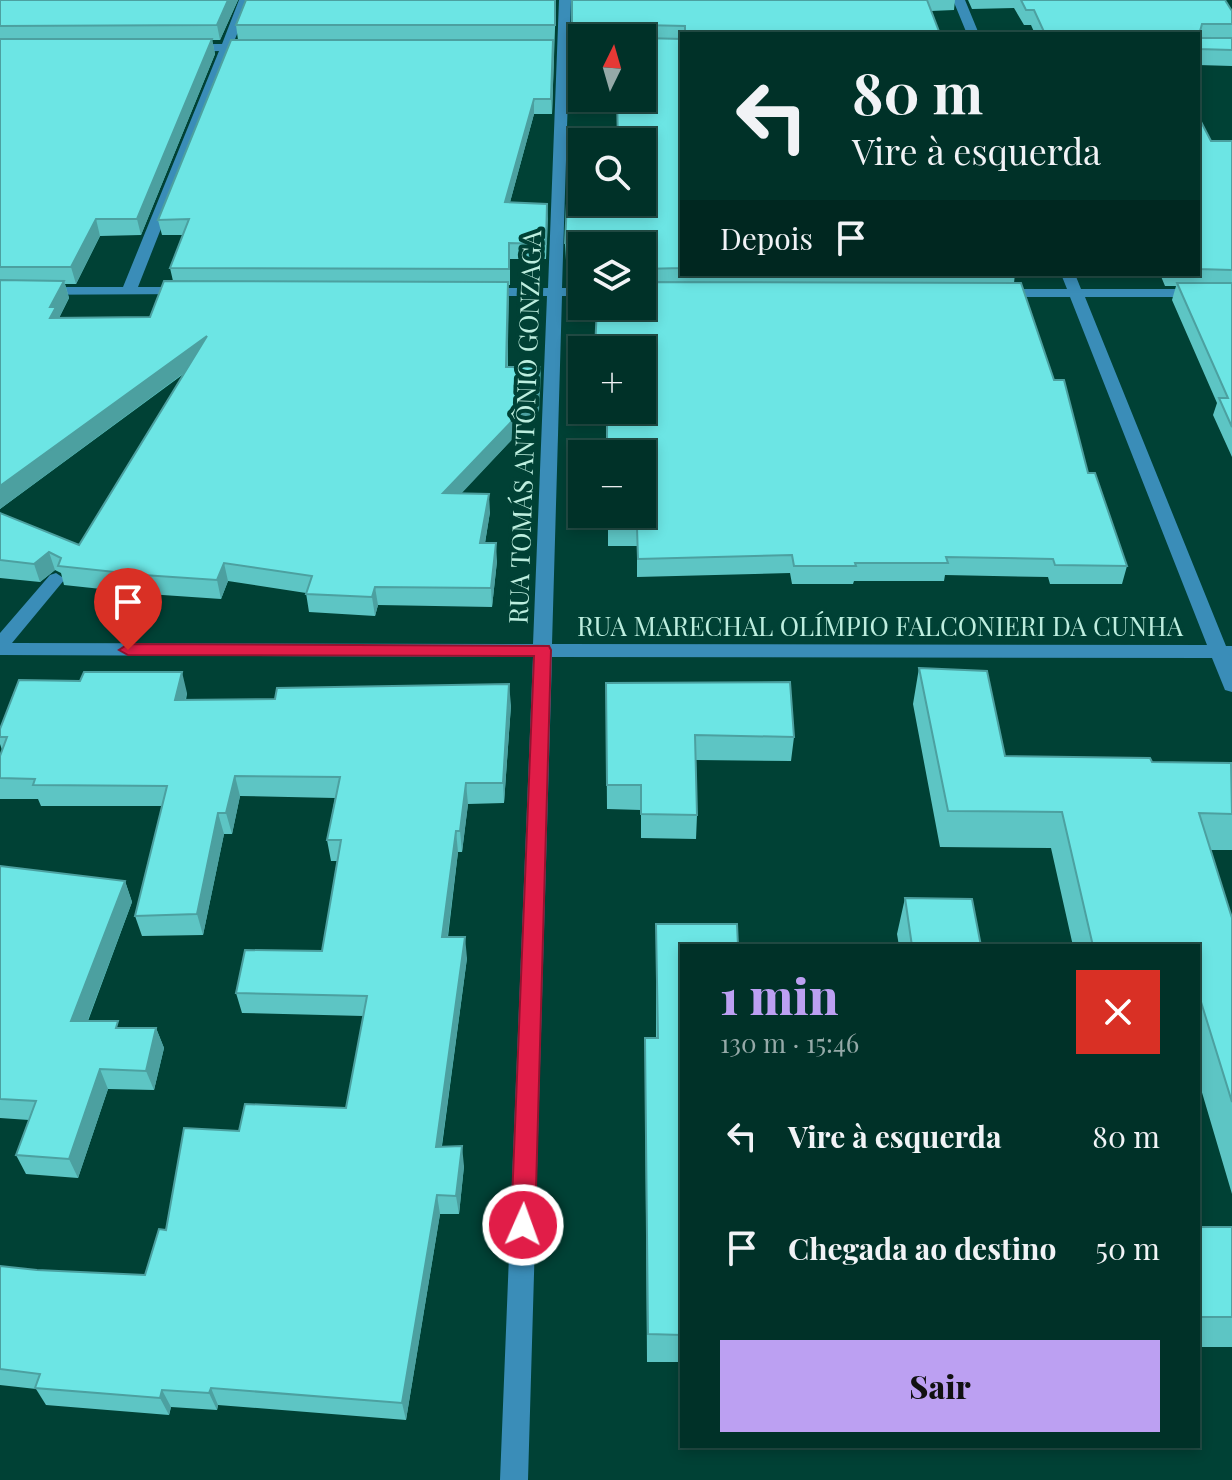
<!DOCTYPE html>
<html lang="pt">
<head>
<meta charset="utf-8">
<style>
	body { margin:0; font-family:"Playfair Display",serif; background:#0a3930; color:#f1f3f6; height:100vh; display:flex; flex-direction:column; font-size:30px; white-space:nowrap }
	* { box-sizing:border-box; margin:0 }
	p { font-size:26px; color:#95a9a8 }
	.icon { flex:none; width:44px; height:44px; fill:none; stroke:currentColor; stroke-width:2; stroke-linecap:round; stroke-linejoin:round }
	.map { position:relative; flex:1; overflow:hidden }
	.details { position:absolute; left:680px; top:944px; width:520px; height:504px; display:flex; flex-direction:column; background:#003128; border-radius:0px; box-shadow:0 4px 12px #0003,0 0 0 2px #224c45 }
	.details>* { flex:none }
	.banner { position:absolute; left:680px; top:32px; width:520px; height:244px; border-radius:0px; box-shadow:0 4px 12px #0003,0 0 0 2px #224c45; background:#003128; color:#f1f3f6; overflow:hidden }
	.needle { width:52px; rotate:5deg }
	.controls { position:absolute; left:568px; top:24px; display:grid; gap:16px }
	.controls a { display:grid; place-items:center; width:88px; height:88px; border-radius:0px; background:#003128; box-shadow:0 4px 12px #0003,0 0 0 2px #224c45; font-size:40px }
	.pin { position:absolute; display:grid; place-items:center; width:68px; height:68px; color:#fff; margin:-82px -34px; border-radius:50% 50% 50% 0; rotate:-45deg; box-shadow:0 0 8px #0007 }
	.pin .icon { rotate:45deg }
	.me { position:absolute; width:88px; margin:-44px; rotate:2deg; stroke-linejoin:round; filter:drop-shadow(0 0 6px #0008) }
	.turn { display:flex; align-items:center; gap:28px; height:168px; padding:0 40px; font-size:36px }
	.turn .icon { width:104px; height:104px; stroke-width:2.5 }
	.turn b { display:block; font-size:56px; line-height:68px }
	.then { display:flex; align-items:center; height:76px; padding:0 40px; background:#0003; gap:16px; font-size:30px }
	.round { display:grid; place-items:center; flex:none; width:84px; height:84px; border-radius:0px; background:#0a3930 }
	.summary { display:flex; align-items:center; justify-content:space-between; height:136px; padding:0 40px }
	h1 { font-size:48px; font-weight:800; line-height:60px; color:#bca0f2 }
	.primary-button { display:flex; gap:16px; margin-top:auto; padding:16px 40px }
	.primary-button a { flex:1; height:92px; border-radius:0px; background:#bca0f2; color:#111; font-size:32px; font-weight:800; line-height:92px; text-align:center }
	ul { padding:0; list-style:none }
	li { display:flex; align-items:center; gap:24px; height:112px; padding:0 40px }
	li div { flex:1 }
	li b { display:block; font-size:30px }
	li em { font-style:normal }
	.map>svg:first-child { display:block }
</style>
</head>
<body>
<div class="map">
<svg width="1232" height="1480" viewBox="0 0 1232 1480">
	<rect width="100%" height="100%" fill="#004135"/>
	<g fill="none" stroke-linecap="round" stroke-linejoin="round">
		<path fill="#3a8db8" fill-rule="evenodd" d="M239,0H251L233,44L252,43L258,47L252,51H231L138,287H188L193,288V294L0,295V287H123L219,51L188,52L182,48L188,44H222Z
			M559,0H571L562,288H582V296H562L552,644L1207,645L1070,297H998L991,293L998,289H1067L1061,274H1075L1081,289H1232V297H1085L1226,646H1232V692L1225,690L1212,658L552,657L528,1480H500L533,657L0,655V633L50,575L56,573L65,579L12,643L533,644L547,296H484L477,292L484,288H548Z
			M953,0H965L979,34H967Z"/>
	</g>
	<path fill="#5dc5c4" d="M0,0H238L220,40H212L215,54L141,235L100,236L76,284H65L69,298L59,318L150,317L173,281L170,268L183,235H162L158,220L238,40L236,25L246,0H556L552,114H534L510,202L547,204L546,259H510V285H508V367H540L539,411L461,493L490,512L485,543L497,561L492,607L378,605L375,616L309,612L306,593L228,581L221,599L148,594L64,585L61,573L55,570L40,582L0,578V513L79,545L185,373L0,509Z
		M572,0H955L954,10L931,11L940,34H682V274H1015L1014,283L1054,380L1088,473L1127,566L1122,584H1050L1048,577L945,575L944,581H854L853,584H792L790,573L637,577V546H608V514L642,246H582V260H566L565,243L642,202L617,113L570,114Z
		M968,0H1225L1232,11V66L1198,65V34H1035L1031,25H1024L1014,8L972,9Z
		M1198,116L1211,141H1232V457L1213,415L1217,403L1172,300L1176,286H1165L1160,274H1198Z
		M919,668L1005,756L1232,765V850H1211L1232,918V1194L1198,1079V946H1073L1051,848L940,847L913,704Z
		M606,683L794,737L791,761L696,760L697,815L696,839L641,838V810L607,809Z
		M187,693L186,700L511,705L504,803L468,804L462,852H458L448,937L467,958L442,1146L464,1166L459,1214H440L406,1420L218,1405L217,1410L171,1407L169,1415L46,1405L36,1389L0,1385V1266L37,1270L145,1275L166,1230L239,1131L346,1108L363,1016L242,1013L236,993L322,951L337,861H331L327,840L335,798L240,796L232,834H224L203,935L142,936L135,916L162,806H41L38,799H0V756L2,750L0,744V729Z
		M0,866L125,881L132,902L88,1021L121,1028H156L164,1048L154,1090L108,1089L78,1178L26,1174L16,1155L29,1120L0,1118Z
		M905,898L981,946H899L897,934Z
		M656,924L682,946V1362H647L645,1069V1038H656Z
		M1198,1227H1232V1347H1198Z"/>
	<path fill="#4ca0a0" d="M228,0H238L220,40L217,25Z
		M212,39L215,54L141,235L137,219Z
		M553,40L554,54L552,114L551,99Z
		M534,99V114L506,217L505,202Z
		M547,204L548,219L546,259V244Z
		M96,219L100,236L76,284L71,267Z
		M64,281L69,298L59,318H50V307Z
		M508,282L509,299L507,384L506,367Z
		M207,336L211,353L0,509V486Z
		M540,367L539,411L445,511L443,493Z
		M489,494L490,512L482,561L480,543Z
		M496,543L497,561L492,607L491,588Z
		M49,552L55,570L40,582L34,564Z
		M224,563L228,581L221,599L217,580Z
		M375,587L378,605L375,616L372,597Z
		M182,672L187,693L180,720L175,700Z
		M509,684L511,705L504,803L503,783Z
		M235,776L240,796L232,834L226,813Z
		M466,783L468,804L462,852L460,831Z
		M218,813L224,834L203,935L197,914Z
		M456,831L458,852L445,957L442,937Z
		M125,881L132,902L80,1041L71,1021Z
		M465,937L467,958L439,1166L436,1147Z
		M156,1028L164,1048L154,1090L146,1071Z
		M100,1069L108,1089L78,1178L69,1159Z
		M462,1146L464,1166L459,1214L456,1196Z
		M437,1195L440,1214L406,1420L402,1403Z
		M211,1388L218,1405L217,1410L209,1393Z
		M162,1390L171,1407L169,1415L160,1398Z"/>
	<path fill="#6ce5e4" stroke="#4ca0a0" stroke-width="2" d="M0,0H228L217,25L0,26Z
		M246,0H555V25H236Z
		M572,0H927L940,34H685V26L642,25L639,36L642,38H582V98H570L572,39L585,36L584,26L572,25Z
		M1021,0H1225L1232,11V24H1202L1199,35L1202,38H1232V50L1198,49V34H1045L1034,10H1026Z
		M642,38L682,39V268L642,269V246H601V244L565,243L567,203L642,202V142H618L617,98H642Z
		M0,39H212L137,219H96L71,267H0Z
		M231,40H553L551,99H534L505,202L547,204L546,244L509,243V269L170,268L189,219L158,220Z
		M1198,116L1211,141H1232V270L1198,269Z
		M0,280L64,281L50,307H56L50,318L150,317L164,281L508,282L506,367H540L539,393L443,493L489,494L480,543H496L491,588L375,587L372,597L306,594L312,576L224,563L217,580L143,575L58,566L61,558L49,552L34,564L0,560V513L79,545L207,336L0,486Z
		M642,282L1021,283L1054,380H1064L1088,473H1095L1127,566L1055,565L1053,559L946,557L948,563H855L856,566H794L792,555L638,559L637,528H608V514H642V454H607V410H642V350H595L597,306H642Z
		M1177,283H1232V427L1219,398H1228Z
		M919,668L987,671L1005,756L1150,758L1152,762L1231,763L1232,814L1199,813L1232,918V1102L1201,1002H1198V946H1093L1062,812L948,811Z
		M84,672H182L175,700L275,699L277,688L509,684L503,783H466L460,831H456L442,937H465L436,1147L462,1146L456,1196L437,1195L402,1403L211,1388L209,1393L162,1390L160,1398L35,1388L40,1374L0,1369V1266L37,1270L145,1275L159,1229L166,1230L184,1128L239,1131L245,1104L346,1108L367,996L236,993L245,950L322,951L341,840H327L340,777L235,776L226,813H218L197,914L135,916L167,786L33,785L35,779L0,778V756L7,737H0V729L19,680L80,681Z
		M790,682L794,737L695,735L697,815L641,814V785H607L606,683Z
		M0,866L125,881L71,1021H118L116,1028H156L146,1071L100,1069L69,1159L16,1155L36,1101L0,1099Z
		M905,898L972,899L981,946H912Z
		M656,924H737L738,946H682V1335L648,1334L645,1038H658Z
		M1198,1227H1232V1317H1198Z"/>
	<path fill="#e11d48" stroke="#92132f" stroke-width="2" d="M128,644L549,646L551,650L535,1225L531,1232L523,1235L515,1232L511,1225L534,656L128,655L119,650Z"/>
	<g text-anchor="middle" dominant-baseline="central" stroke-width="8" stroke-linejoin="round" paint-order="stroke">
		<g font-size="26" fill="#bdeedf" stroke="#004135">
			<text transform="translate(524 427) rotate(-88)">RUA TOMÁS ANTÔNIO GONZAGA</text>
			<text x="880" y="625">RUA MARECHAL OLÍMPIO FALCONIERI DA CUNHA</text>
		</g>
	</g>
</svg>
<div class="controls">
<a><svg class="needle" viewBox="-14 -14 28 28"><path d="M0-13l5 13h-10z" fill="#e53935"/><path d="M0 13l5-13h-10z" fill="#95a9a8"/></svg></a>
<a><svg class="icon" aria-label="search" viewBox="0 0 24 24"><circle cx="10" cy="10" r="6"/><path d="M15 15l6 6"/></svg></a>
<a><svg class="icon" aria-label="layers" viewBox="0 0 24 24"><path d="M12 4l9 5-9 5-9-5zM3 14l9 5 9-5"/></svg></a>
<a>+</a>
<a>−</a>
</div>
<div class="pin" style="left:128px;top:650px;background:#d93025"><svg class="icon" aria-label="arrive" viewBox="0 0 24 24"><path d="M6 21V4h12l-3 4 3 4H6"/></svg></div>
<svg class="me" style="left:523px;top:1225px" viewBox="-20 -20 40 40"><circle r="17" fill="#e11d48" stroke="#fff" stroke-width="3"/><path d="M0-11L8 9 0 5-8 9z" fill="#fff"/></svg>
<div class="banner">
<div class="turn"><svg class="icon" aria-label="left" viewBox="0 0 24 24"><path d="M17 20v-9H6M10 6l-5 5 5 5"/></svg><div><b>80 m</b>Vire à esquerda</div></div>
<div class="then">Depois<svg class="icon" aria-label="arrive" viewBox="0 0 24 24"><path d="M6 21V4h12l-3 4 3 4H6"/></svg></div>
</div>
<section class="details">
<div class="summary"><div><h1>1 min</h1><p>130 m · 15:46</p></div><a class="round" style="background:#d93025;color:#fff"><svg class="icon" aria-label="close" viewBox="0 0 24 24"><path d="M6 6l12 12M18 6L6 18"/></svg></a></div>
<ul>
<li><svg class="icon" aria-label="left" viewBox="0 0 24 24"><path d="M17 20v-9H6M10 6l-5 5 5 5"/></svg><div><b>Vire à esquerda</b></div><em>80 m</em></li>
<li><svg class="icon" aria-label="arrive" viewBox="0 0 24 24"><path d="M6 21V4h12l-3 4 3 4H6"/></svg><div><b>Chegada ao destino</b></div><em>50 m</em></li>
</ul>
<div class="primary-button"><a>Sair</a></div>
</section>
</div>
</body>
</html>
